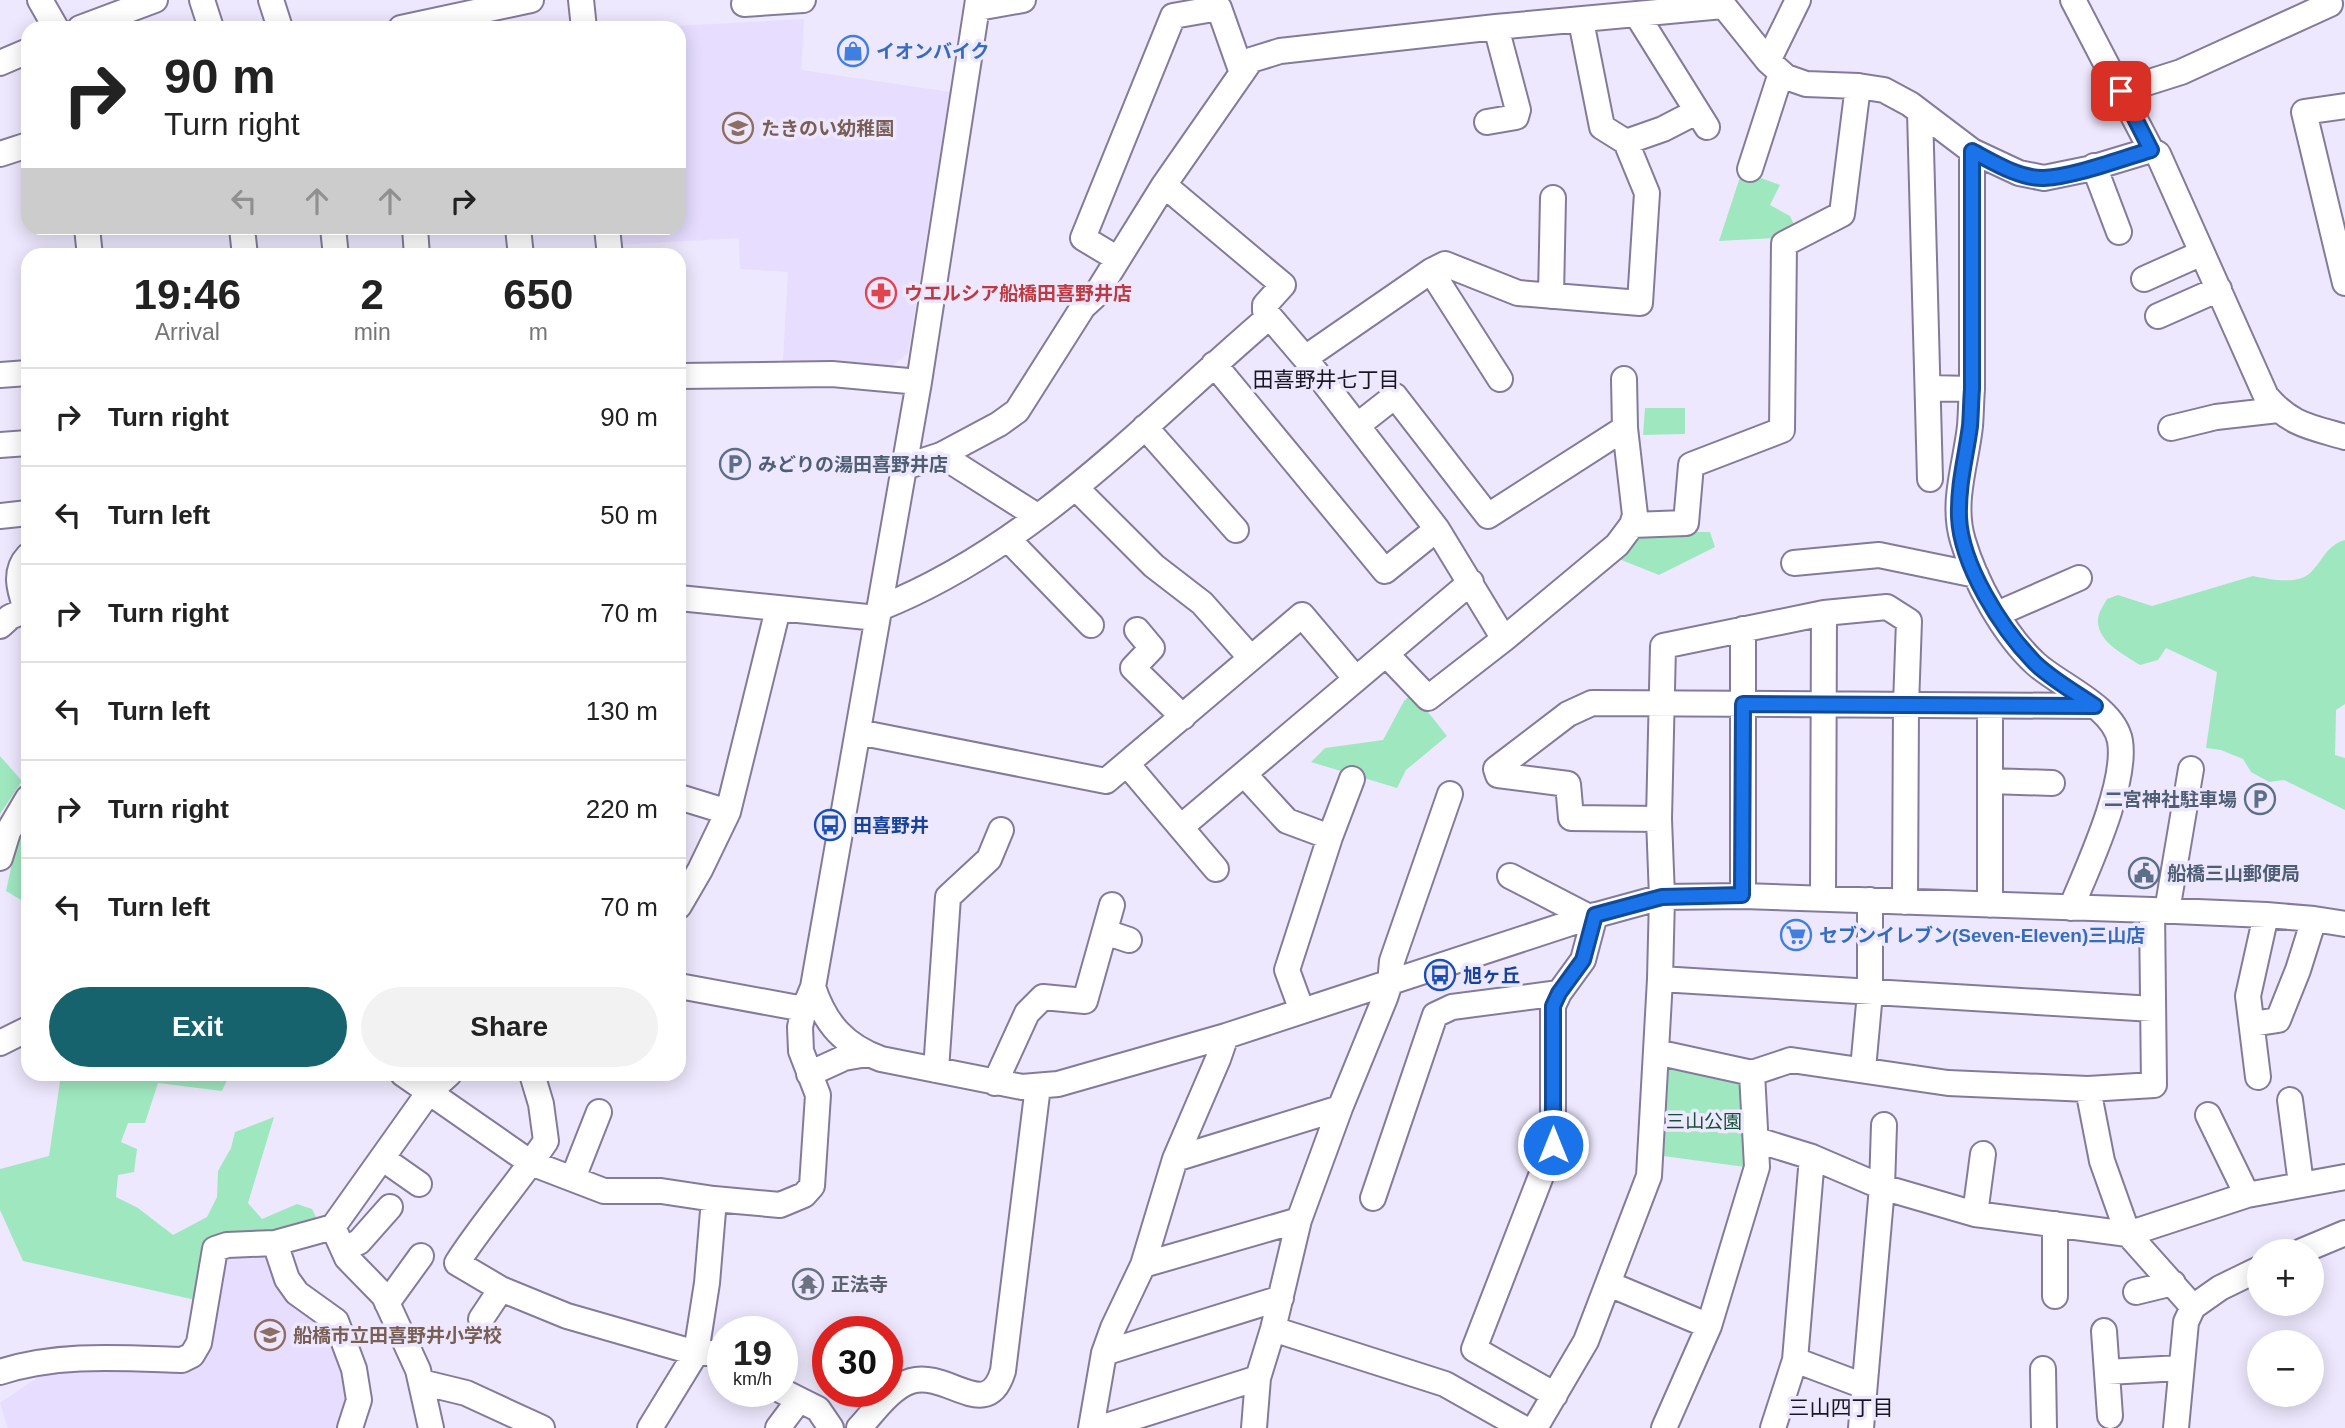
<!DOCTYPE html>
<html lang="en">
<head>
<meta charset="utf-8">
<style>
	body { margin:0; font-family:Helvetica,"Noto Sans JP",sans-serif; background:#f2f2f2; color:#222; height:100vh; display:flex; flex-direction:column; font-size:26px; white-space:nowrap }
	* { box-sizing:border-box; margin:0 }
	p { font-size:23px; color:#767676 }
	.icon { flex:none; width:38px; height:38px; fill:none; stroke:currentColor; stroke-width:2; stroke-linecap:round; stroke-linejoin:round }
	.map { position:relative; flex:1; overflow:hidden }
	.details { position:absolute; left:21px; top:248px; width:665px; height:833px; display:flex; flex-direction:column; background:#fff; border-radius:21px; box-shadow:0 4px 18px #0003 }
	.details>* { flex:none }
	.top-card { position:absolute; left:21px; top:21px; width:665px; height:214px; border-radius:21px; box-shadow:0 4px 18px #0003; background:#fff; color:#222; overflow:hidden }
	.fabs { position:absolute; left:2247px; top:1239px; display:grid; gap:14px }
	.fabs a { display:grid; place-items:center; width:77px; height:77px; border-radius:50%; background:#fff; box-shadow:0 4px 18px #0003; font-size:35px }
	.speed { position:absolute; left:707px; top:1316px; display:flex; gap:14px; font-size:35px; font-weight:700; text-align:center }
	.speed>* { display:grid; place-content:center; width:91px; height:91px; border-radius:50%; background:#fff; box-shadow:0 4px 18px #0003; line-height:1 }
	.speed small { font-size:18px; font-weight:400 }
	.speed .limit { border:10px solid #d22; background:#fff; color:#111 }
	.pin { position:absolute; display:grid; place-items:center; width:60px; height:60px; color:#fff; margin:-30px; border-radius:14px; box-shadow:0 4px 10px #0006 }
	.me { position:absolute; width:77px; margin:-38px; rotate:0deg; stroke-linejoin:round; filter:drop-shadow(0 0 5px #0008) }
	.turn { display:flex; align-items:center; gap:24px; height:147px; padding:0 28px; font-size:32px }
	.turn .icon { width:91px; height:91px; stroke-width:2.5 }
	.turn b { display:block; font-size:49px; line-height:60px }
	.lanes { display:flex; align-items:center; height:66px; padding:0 28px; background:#0003; justify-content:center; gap:35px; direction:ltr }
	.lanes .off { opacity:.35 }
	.eta { display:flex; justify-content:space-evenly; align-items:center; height:119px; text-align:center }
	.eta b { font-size:42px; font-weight:700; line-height:49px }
	.action { display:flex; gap:14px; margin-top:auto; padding:14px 28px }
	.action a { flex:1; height:80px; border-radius:42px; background:#16636d; color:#fff; font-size:28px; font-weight:700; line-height:80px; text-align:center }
	.action a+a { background:#f2f2f2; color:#222 }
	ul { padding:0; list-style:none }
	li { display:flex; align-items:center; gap:21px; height:98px; padding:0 28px; border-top:2px solid #e0e0e0 }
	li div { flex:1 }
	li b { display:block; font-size:26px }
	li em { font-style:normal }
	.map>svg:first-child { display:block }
</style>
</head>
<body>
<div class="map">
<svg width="2345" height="1428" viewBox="0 0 2345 1428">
	<rect width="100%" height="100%" fill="#ede8fd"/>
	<path fill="#e6ddff" d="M804,19L801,70L950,92L908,353L887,370L839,362H783L788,272L740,269L739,238L615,245L613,228H679V28L657,27Z
		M267,1246L329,1324L348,1374L350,1401L340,1428H8L0,1403L47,1371L105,1366L186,1371L198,1368L205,1347L219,1254Z"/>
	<path fill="#9fe8bf" d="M1742,171L1780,185L1770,205L1790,216L1795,227L1775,238L1719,241Z
		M1645,408H1685V434L1643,435Z
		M1663,532H1710L1715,547L1659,575L1614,557C1625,540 1644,536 1663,532Z
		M2345,540V704L2336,710L2335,755L2345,758V810L2284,780L2269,782L2251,772L2243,759L2221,750L2206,748L2217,672L2166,648L2158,660L2140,665C2125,655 2097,642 2098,620C2098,613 2103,606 2107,599L2118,595L2152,606L2253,576C2268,579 2295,585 2309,574C2322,563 2326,545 2345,540Z
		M1413,693L1447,736L1406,770L1397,788L1311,762L1325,748L1383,740L1404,701Z
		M0,756L22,781L0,814Z
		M28,820V904L6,891L18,836Z
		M1673,1065L1737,1078L1741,1085L1745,1167L1663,1156L1668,1070Z
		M61,1075H217L228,1078L222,1091L158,1083L145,1123H128L121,1142L137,1149L134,1172L118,1175L116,1197L138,1208L173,1235L207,1217L217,1197L218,1171L231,1148L235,1132L274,1117L248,1203L262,1219L297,1204L312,1209L319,1223L276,1235L228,1238L200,1301L23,1261L0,1210V1169L49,1156Z"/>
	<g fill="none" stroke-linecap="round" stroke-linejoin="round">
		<g stroke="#847b9b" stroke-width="28">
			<path id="minor" d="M40,0L56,28
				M202,0L211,28
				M271,0L280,28
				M581,0L584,28
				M978,0L919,382L813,987C825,1024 845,1046 881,1059L1022,1087L1058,1084L1226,1036L1589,917L1662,897L1743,896L2152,910L2266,915L2314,919L2345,924
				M1719,0L1768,61L1786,77L1806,84L1858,86L1884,90L1910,104L1972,151L2019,173L2044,178L2088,169L2151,150L2158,154L2266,396C2290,425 2311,427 2345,437
				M2073,0L2151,150
				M744,4L803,0
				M978,8L1023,0
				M1637,15L1707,127
				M1581,21L1602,127L1626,142L1663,129L1696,112
				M80,28L155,0
				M401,28L531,0
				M1768,61L1798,0
				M0,63L28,51
				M2121,91L2181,72L2330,4L2328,0
				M2345,106L2304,112L2345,283
				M1920,112L1930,479
				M1487,122L1516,117L1518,110L1496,27
				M1972,151V389C1971,401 1971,414 1970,426C1966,464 1951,503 1963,541C1975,582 2004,635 2036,664C2059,685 2114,707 2120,741C2127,784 2088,867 2071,908
				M0,154L28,145
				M2094,166L2119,232
				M1750,169L1781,73
				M1164,185L1283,285L1265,305V311L1305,358L1437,529L1504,639
				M87,228L90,256
				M242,228L245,256
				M333,228L336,256
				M415,228L417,256
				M518,228L521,256
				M607,228L610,256
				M1118,259L1083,238L1173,16L1219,8L1242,73
				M1431,271L1500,379
				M2144,279L2202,253
				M1551,296L1553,198
				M2158,316L2219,289
				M1305,358L1431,271L1445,264L1518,293L1640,303L1647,193L1626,142
				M1214,364L1385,571L1437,529
				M0,375L28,373
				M679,376L832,374L919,382
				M1624,379L1625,428L1635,515L1632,525
				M1928,388L1972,389
				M1358,425L1395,396L1488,516L1625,428
				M1145,427L1236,530
				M2171,428L2216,417L2278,410
				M0,445L28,443
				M941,455L1037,516
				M905,467L941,455L999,424L1017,411L1083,307L1095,296L1164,185L1251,60L1280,51L1496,27L1723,6
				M1076,488L1154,566L1202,603L1250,657
				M0,516L28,513
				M1008,539L1091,625
				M1794,563L1879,555L1976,575
				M679,598L877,618
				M880,608C1033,547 1146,422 1269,317
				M26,609C20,591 13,572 28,556
				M1997,614L2079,578
				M0,626L10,617L28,609
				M1137,630L1152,648L1133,668L1183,717
				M1386,654L1428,698L1504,639L1617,545L1632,525L1686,523L1691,465L1782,430L1784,244L1842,214L1858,86
				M1990,706V905
				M858,732L1106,781L1302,615L1356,679
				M1127,764L1216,869
				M1244,774L1287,821L1330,837
				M1990,781L2052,783
				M679,797L728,812
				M1659,819L1571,818L1568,784L1498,775L1496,769L1568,714L1592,703L2095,706
				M1181,827L1471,582
				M0,858L8,832L28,798
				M1510,876L1589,917
				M1743,896V629
				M1823,898L1824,613
				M679,906L700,870L728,812L778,609
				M2167,911L2191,769
				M1105,932L1129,940
				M1660,979L2153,1009
				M679,986L804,1009
				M1302,1011L1287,970L1330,837L1352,779
				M2252,1024L2278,1020L2298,970L2314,919
				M0,1043L28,1029
				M1656,1052L1752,1073L1791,1060L1948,1083L2088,1089L2154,1085L2152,910
				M1863,1069L1870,993V900
				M936,1070L948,897L989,859L1001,830
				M403,1074L531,1163L604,1191H661L714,1199L780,1205L804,1195L812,1186L818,1095L801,1051L800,1027L804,1009L813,987
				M532,1074L541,1104L546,1141C518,1183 484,1221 457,1263L501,1289L567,1316L696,1353H711L723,1360
				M809,1074L844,1058L867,1054
				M2258,1077L2248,996L2266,915
				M995,1083L1027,1013L1043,997L1085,1001L1112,905
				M2088,1089L2102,1161L2128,1234L2193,1307
				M2290,1100L2301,1184
				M2208,1115L2247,1195
				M1757,1140L1812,1157L1882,1187L1975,1214L2128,1234L2247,1195L2345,1177
				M382,1158L419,1184
				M1175,1159L1340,1108
				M573,1178L599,1112
				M1373,1198L1435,1015L1452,1007L1559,993
				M1975,1214L1983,1154
				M275,1243L287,1279L297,1293L336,1321L354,1369L359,1400L350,1428
				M343,1249L359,1242L390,1207
				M2302,1251L2345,1233
				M1143,1265L1299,1220
				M1609,1284L1709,1326
				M2136,1292L2173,1283
				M2055,1296V1224
				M387,1303L421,1256
				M481,1319L501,1289
				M1273,1329L1445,1384L1523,1428
				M2104,1331L2110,1416
				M1104,1353L1281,1298
				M1795,1360L1864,1386
				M2043,1369L2044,1428
				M0,1372C59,1353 120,1358 182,1360L192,1355L199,1343L215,1249L227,1245L275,1243L333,1227
				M2107,1372L2180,1368
				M421,1382L466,1393L542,1428
				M782,1391L818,1409L831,1428
				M1555,1395L1474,1349L1553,1145V1006L1559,993L1583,960L1595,915
				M431,1428L418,1370L384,1296L347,1258L333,1227L429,1092L449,1074
				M650,1428L696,1353L707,1283L714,1199
				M778,1428L799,1400
				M859,1428C873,1413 891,1387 911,1381C948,1370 987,1424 1003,1371L1038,1086
				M1091,1428L1104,1353L1113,1328L1143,1265L1175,1159L1218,1059L1226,1036
				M1100,1428L1258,1378
				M1254,1428L1258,1378L1273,1329L1299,1220L1340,1108L1385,998L1390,983L1392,961L1450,794
				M1535,1428L1586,1341L1649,1176L1660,979L1662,897L1659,819L1663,646L1824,613L1887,607L1909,621L1906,705L1905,902
				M1664,1428L1709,1326L1757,1167L1752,1073
				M1773,1428L1795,1360L1812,1157
				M1861,1428L1882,1187L1884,1125
				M2176,1428L2186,1322L2193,1307L2220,1288L2259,1269"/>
		</g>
		<use href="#minor" stroke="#fff" stroke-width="24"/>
	</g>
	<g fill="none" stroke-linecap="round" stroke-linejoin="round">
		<g stroke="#114b97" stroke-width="18">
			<path id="route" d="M1553,1145V1006L1559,993L1583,960L1595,915L1662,897L1742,895L1743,704L2095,706C2075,692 2051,679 2034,662C2001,628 1961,565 1959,517C1958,484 1966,457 1970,426C1971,414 1971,401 1972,389V151C1993,162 2020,179 2044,178C2076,176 2120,159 2151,150L2121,91"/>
		</g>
		<use href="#route" stroke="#1a73e8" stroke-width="12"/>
	</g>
	<defs>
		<g id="shop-ring" transform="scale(1.575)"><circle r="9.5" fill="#ede8fd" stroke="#3f7fe0" stroke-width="1.5"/><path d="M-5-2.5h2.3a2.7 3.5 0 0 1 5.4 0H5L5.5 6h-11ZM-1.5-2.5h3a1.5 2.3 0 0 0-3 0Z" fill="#3f7fe0"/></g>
		<g id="school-ring" transform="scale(1.575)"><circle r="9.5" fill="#ede8fd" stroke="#8d6e63" stroke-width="1.5"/><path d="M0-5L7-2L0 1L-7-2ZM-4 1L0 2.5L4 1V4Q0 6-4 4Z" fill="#8d6e63"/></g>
		<g id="pharmacy-ring" transform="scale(1.575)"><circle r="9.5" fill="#ede8fd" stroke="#e0444e" stroke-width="1.5"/><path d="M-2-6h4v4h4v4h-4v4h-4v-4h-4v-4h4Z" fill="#e0444e"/></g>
		<g id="parking-ring" transform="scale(1.575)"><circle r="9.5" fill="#ede8fd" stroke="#5c6f8a" stroke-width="1.5"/><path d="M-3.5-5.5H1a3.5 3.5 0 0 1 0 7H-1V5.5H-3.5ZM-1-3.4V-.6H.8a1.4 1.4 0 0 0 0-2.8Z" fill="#5c6f8a"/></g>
		<g id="bus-ring" transform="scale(1.575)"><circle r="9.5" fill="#ede8fd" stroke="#1a4fb4" stroke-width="1.5"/><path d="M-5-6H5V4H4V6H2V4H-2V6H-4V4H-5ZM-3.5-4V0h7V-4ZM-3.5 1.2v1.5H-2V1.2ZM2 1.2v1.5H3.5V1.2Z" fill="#1a4fb4"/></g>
		<g id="civic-ring" transform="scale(1.575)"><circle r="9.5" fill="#ede8fd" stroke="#5c6f8a" stroke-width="1.5"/><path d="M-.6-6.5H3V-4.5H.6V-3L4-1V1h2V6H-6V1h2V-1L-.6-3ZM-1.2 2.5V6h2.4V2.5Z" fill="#5c6f8a"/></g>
		<g id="supermarket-ring" transform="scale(1.575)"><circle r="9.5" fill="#ede8fd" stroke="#3f7fe0" stroke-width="1.5"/><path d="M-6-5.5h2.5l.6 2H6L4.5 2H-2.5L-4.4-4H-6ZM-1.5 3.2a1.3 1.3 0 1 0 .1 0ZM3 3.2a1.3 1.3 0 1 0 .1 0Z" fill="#3f7fe0"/></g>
		<g id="temple-ring" transform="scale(1.575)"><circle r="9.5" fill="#ede8fd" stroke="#6b7280" stroke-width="1.5"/><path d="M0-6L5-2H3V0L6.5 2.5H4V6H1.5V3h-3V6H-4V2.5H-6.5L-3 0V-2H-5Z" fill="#6b7280"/></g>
	</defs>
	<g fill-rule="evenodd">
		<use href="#shop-ring" x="853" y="51"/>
		<use href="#school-ring" x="738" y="128"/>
		<use href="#pharmacy-ring" x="881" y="293"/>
		<use href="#parking-ring" x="735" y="464"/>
		<use href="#parking-ring" x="2260" y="799"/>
		<use href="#bus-ring" x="830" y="825"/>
		<use href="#civic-ring" x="2144" y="873"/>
		<use href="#supermarket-ring" x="1796" y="935"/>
		<use href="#bus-ring" x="1440" y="975"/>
		<use href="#temple-ring" x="808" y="1284"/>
		<use href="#school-ring" x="270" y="1335"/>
	</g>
	<g text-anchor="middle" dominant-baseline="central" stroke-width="7" stroke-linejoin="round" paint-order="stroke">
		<g font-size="19" font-weight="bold" fill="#366cbe" stroke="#ede8fd" text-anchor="start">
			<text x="876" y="51">イオンバイク</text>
			<text x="1819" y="935">セブンイレブン(Seven-Eleven)三山店</text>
		</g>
		<g font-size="19" font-weight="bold" fill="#785e54" stroke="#ede8fd" text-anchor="start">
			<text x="761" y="128">たきのい幼稚園</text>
			<text x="293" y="1335">船橋市立田喜野井小学校</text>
		</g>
		<g font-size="19" font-weight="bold" fill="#be3a42" stroke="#ede8fd" text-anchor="start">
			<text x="904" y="293">ウエルシア船橋田喜野井店</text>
		</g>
		<g font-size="19" font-weight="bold" fill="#4e5e75" stroke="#ede8fd" text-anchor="start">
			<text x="758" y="464">みどりの湯田喜野井店</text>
			<text x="2237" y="799" text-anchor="end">二宮神社駐車場</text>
			<text x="2167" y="873">船橋三山郵便局</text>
		</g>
		<g font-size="19" font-weight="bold" fill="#164399" stroke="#ede8fd" text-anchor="start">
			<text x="853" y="825">田喜野井</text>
			<text x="1463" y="975">旭ヶ丘</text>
		</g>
		<g font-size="19" fill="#125135" stroke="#ede8fd">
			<text x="1704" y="1121">三山公園</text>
		</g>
		<g font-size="19" font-weight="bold" fill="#5b616d" stroke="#ede8fd" text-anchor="start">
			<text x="831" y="1284">正法寺</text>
		</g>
		<g font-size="21" fill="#191622" stroke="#ede8fd">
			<text x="1326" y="379">田喜野井七丁目</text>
			<text x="1841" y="1407">三山四丁目</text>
		</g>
	</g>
</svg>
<div class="fabs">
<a>+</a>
<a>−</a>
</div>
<div class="speed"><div>19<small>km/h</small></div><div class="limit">30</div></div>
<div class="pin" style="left:2121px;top:91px;background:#d93025"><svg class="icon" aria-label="arrive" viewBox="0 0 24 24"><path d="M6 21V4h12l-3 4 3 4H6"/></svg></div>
<svg class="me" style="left:1553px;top:1145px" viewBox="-20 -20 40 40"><circle r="17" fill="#1a73e8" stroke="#fff" stroke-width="3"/><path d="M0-11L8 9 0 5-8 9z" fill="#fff"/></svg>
<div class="top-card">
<div class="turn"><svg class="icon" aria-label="right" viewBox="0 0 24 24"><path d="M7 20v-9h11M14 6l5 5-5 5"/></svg><div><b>90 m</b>Turn right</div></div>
<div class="lanes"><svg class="icon off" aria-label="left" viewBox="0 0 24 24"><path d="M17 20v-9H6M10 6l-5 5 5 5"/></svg><svg class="icon off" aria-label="ahead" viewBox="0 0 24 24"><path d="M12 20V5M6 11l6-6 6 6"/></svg><svg class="icon off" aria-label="ahead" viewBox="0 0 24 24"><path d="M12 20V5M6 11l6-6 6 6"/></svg><svg class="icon" aria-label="right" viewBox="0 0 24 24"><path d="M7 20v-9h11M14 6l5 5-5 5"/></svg></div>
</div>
<section class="details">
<div class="eta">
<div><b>19:46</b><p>Arrival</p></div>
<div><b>2</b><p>min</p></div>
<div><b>650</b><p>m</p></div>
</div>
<ul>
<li><svg class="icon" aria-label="right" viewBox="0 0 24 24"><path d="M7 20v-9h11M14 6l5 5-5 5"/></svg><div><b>Turn right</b></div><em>90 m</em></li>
<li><svg class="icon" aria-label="left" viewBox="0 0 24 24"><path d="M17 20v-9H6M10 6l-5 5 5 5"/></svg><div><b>Turn left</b></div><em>50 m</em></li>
<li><svg class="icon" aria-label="right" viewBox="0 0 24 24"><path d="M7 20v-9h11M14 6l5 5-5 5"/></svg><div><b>Turn right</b></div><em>70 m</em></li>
<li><svg class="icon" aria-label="left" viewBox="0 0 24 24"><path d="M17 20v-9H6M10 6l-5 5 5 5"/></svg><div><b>Turn left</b></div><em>130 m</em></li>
<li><svg class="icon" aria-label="right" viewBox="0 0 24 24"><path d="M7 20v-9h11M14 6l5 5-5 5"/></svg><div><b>Turn right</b></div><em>220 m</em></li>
<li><svg class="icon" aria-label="left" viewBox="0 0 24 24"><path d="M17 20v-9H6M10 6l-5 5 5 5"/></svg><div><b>Turn left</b></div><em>70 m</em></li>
</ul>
<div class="action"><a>Exit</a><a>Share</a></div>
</section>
</div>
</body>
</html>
